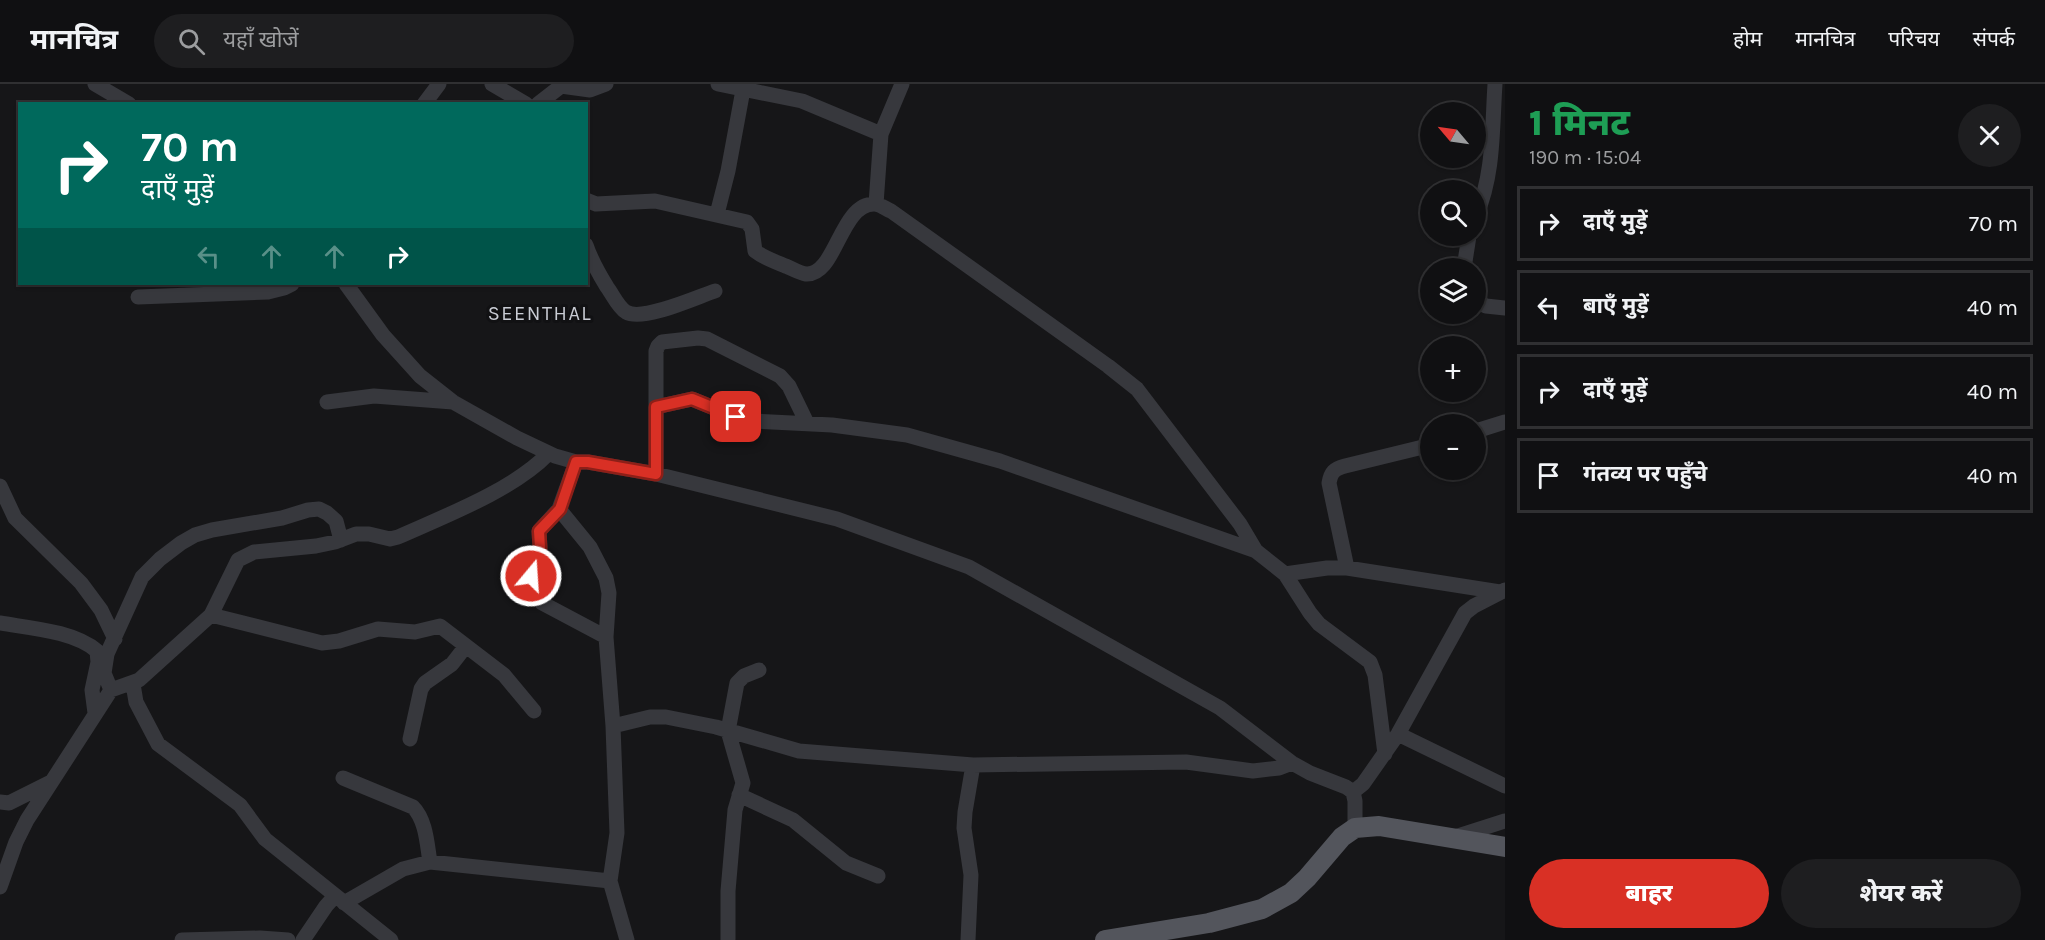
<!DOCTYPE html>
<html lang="hi">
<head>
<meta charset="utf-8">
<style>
	body { margin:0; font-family:Karla,"Noto Sans Devanagari",sans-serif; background:#1e1e20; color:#f1f3f6; height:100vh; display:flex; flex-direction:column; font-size:22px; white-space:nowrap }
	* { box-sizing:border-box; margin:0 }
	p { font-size:20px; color:#9c9d9f }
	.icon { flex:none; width:33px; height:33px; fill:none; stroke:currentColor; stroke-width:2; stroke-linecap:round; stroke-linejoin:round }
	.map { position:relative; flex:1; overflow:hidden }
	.details { display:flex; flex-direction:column; background:#101012; width:540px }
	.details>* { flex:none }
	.hud { position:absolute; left:18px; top:18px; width:570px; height:183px; border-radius:0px; box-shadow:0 2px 4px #0004,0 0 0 2px #303032; background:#00695c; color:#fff; overflow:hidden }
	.needle { width:39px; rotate:299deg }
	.fabs { position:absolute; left:1420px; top:18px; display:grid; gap:12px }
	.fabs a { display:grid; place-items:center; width:66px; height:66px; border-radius:50%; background:#101012; box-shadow:0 2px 4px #0004,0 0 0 2px #303032; font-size:30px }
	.pin { position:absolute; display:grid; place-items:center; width:51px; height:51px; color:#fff; margin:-26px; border-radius:12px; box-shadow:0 3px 9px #0006 }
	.me { position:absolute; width:66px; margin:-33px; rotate:18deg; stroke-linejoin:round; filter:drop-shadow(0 0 4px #0008) }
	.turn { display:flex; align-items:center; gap:21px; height:126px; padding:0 24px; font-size:27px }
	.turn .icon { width:78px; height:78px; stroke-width:2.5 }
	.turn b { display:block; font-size:42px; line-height:51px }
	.lanes { display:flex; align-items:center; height:57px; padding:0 24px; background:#0003; justify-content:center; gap:30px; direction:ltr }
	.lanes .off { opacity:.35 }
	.round { display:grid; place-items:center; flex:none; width:63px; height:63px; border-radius:32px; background:#1e1e20 }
	.summary { display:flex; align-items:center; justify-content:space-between; height:102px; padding:0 24px }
	h1 { font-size:36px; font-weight:800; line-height:45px; color:#1e9e55 }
	.action { display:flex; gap:12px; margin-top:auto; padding:12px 24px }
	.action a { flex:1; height:69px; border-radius:36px; background:#d93025; color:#fff; font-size:24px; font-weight:800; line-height:69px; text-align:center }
	.action a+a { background:#1e1e20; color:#f1f3f6 }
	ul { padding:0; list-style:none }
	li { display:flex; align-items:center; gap:18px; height:75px; margin:0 12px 9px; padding:0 12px; border:3px solid #303032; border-radius:0px }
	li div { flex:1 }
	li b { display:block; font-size:22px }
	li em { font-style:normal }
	header { display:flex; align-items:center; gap:36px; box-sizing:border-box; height:84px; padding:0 30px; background:#101012; border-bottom:2px solid #303032 }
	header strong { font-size:28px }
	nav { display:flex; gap:33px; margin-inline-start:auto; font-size:21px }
	.search { width:420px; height:54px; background:#1e1e20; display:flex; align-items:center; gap:15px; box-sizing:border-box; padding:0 21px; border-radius:33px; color:#9c9d9f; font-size:22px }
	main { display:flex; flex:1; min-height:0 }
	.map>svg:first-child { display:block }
</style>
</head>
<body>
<header>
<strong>मानचित्र</strong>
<div class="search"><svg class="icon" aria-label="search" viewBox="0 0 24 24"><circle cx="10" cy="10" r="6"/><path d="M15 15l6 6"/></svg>यहाँ खोजें</div>
<nav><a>होम</a><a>मानचित्र</a><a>परिचय</a><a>संपर्क</a></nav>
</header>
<main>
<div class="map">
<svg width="1505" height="856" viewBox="0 0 1505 856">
	<rect width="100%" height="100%" fill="#161618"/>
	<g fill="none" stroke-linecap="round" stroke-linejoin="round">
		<path stroke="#37383d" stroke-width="15" d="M95,0L129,20
			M492,0L526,20
			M718,0L802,17L881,50
			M424,20L439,0
			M538,20L561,2L590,6L606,0
			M586,116L596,120L655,117L747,138L752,145L755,167C765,175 777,178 788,183C793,185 800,189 806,190C836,192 840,120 874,120C880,120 886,125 891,127L1108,282L1137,305L1240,440L1256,467
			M876,120L881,50L902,0
			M717,130L728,87L743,6
			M1476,132C1494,91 1492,45 1495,0
			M586,161C591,176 599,190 607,203C613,211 618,223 626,228C643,238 697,213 715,207
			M1464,184L1469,152
			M346,200L383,251L420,292L453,318L517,354L555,372L576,378H588L656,390L837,435L969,483L1220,624L1292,679L1310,689L1346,703L1353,708L1355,717V744
			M138,213L268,208L284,204L292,200
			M1476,217L1486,222L1505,224
			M327,318L374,312L453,318
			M656,323L692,315L736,333L754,337L832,341L907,351L1000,377L1256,467L1285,490L1310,529L1319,540L1370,578L1375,591L1385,670
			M1476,347L1505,338
			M576,378L559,425L539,447L540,464L529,500L531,508L542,519L606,553
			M656,390V267L658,262L662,258L698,254L707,255L780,292L789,302L807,339
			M0,402L15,434L81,499L101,526L115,555
			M559,425L590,463L606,494L609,509L606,553L613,642L617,749L610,797L627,856
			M1347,484L1329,399C1331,388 1334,385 1345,382L1431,361
			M1285,490L1327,484H1347L1500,508
			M211,531L322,559L339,557L378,545L415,548L440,542L504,591L534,627
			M0,539C29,544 74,547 97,567L98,578L92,606L95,629
			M133,600L136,618L158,660L240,721L265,755L391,856
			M111,606L104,589L107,570L142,493L160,475L181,459L195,451L212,446L282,434L308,426L319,425L327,429L336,437L341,456
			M613,642L650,633H666L716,643L799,667L973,681L1186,678L1253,687L1279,684L1292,679
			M1398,650L1505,702
			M410,655L421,605L425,599L452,580L466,562
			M343,694L413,723C426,736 427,760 430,778
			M1353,708L1363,700L1398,650L1465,529L1474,522L1505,506
			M739,711L793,736L846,779L878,792
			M0,718L9,719L49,699
			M1455,753L1505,737
			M0,803L16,758L27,736L111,606L139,596L211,531L238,476L254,468L316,462L335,458L356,450H369L390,455L398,453C445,432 513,406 548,370
			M344,819L403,785L430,778L610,797
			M728,855V807L735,726L743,699L728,647L737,599L744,592L759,586
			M182,856L260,854L288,856
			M303,856L326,822L335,812
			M968,856L971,791L964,744L965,728L973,681"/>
		<path stroke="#53555c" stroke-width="20" d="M1105,856L1209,839L1262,825L1291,809L1307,794L1342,753L1355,744L1379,742L1505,763"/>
	</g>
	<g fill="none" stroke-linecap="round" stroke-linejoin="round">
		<g stroke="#8d1f18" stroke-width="15">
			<path id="route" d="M531,492L540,464L539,447L560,425L576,378H588L656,390V323L692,315L736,333"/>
		</g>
		<use href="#route" stroke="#d93025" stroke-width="10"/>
	</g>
	<g text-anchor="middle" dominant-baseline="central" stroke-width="6" stroke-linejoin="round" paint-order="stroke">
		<g font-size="20" letter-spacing="1.5" fill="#c9ccd4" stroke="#111113">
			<text x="540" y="229">SEENTHAL</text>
		</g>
	</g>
</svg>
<div class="fabs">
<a><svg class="needle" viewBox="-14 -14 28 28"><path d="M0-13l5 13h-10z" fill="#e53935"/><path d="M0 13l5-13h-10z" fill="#9c9d9f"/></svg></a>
<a><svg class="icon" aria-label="search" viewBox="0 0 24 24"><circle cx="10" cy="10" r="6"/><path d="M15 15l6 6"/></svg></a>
<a><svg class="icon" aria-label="layers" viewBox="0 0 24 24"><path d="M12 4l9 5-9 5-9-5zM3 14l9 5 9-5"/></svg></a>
<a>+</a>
<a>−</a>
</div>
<div class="pin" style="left:736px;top:333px;background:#d93025"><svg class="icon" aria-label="arrive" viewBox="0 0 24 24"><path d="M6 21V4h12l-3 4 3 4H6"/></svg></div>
<svg class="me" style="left:531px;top:492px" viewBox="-20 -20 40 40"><circle r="17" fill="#d93025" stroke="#fff" stroke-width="3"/><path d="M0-11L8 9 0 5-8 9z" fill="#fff"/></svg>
<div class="hud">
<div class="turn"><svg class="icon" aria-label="right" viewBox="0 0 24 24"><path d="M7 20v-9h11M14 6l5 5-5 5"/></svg><div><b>70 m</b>दाएँ मुड़ें</div></div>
<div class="lanes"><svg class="icon off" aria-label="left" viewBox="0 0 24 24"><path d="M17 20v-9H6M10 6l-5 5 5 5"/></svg><svg class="icon off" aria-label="ahead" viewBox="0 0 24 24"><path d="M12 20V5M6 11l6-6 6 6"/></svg><svg class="icon off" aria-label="ahead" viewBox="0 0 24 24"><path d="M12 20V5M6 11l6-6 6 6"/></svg><svg class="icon" aria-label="right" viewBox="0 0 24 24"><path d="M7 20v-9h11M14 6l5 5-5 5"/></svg></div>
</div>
</div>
<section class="details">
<div class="summary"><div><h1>1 मिनट</h1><p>190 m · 15:04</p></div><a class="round"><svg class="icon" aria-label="close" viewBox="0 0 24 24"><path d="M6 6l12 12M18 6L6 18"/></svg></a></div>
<ul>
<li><svg class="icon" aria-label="right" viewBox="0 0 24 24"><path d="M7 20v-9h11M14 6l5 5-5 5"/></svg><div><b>दाएँ मुड़ें</b></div><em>70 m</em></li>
<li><svg class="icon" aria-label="left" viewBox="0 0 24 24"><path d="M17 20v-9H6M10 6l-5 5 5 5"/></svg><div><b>बाएँ मुड़ें</b></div><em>40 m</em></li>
<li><svg class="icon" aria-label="right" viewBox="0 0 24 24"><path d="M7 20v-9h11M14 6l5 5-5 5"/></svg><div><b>दाएँ मुड़ें</b></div><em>40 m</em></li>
<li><svg class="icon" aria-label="arrive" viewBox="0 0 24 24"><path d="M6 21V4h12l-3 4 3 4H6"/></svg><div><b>गंतव्य पर पहुँचे</b></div><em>40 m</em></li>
</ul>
<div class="action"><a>बाहर</a><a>शेयर करें</a></div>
</section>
</main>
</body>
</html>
